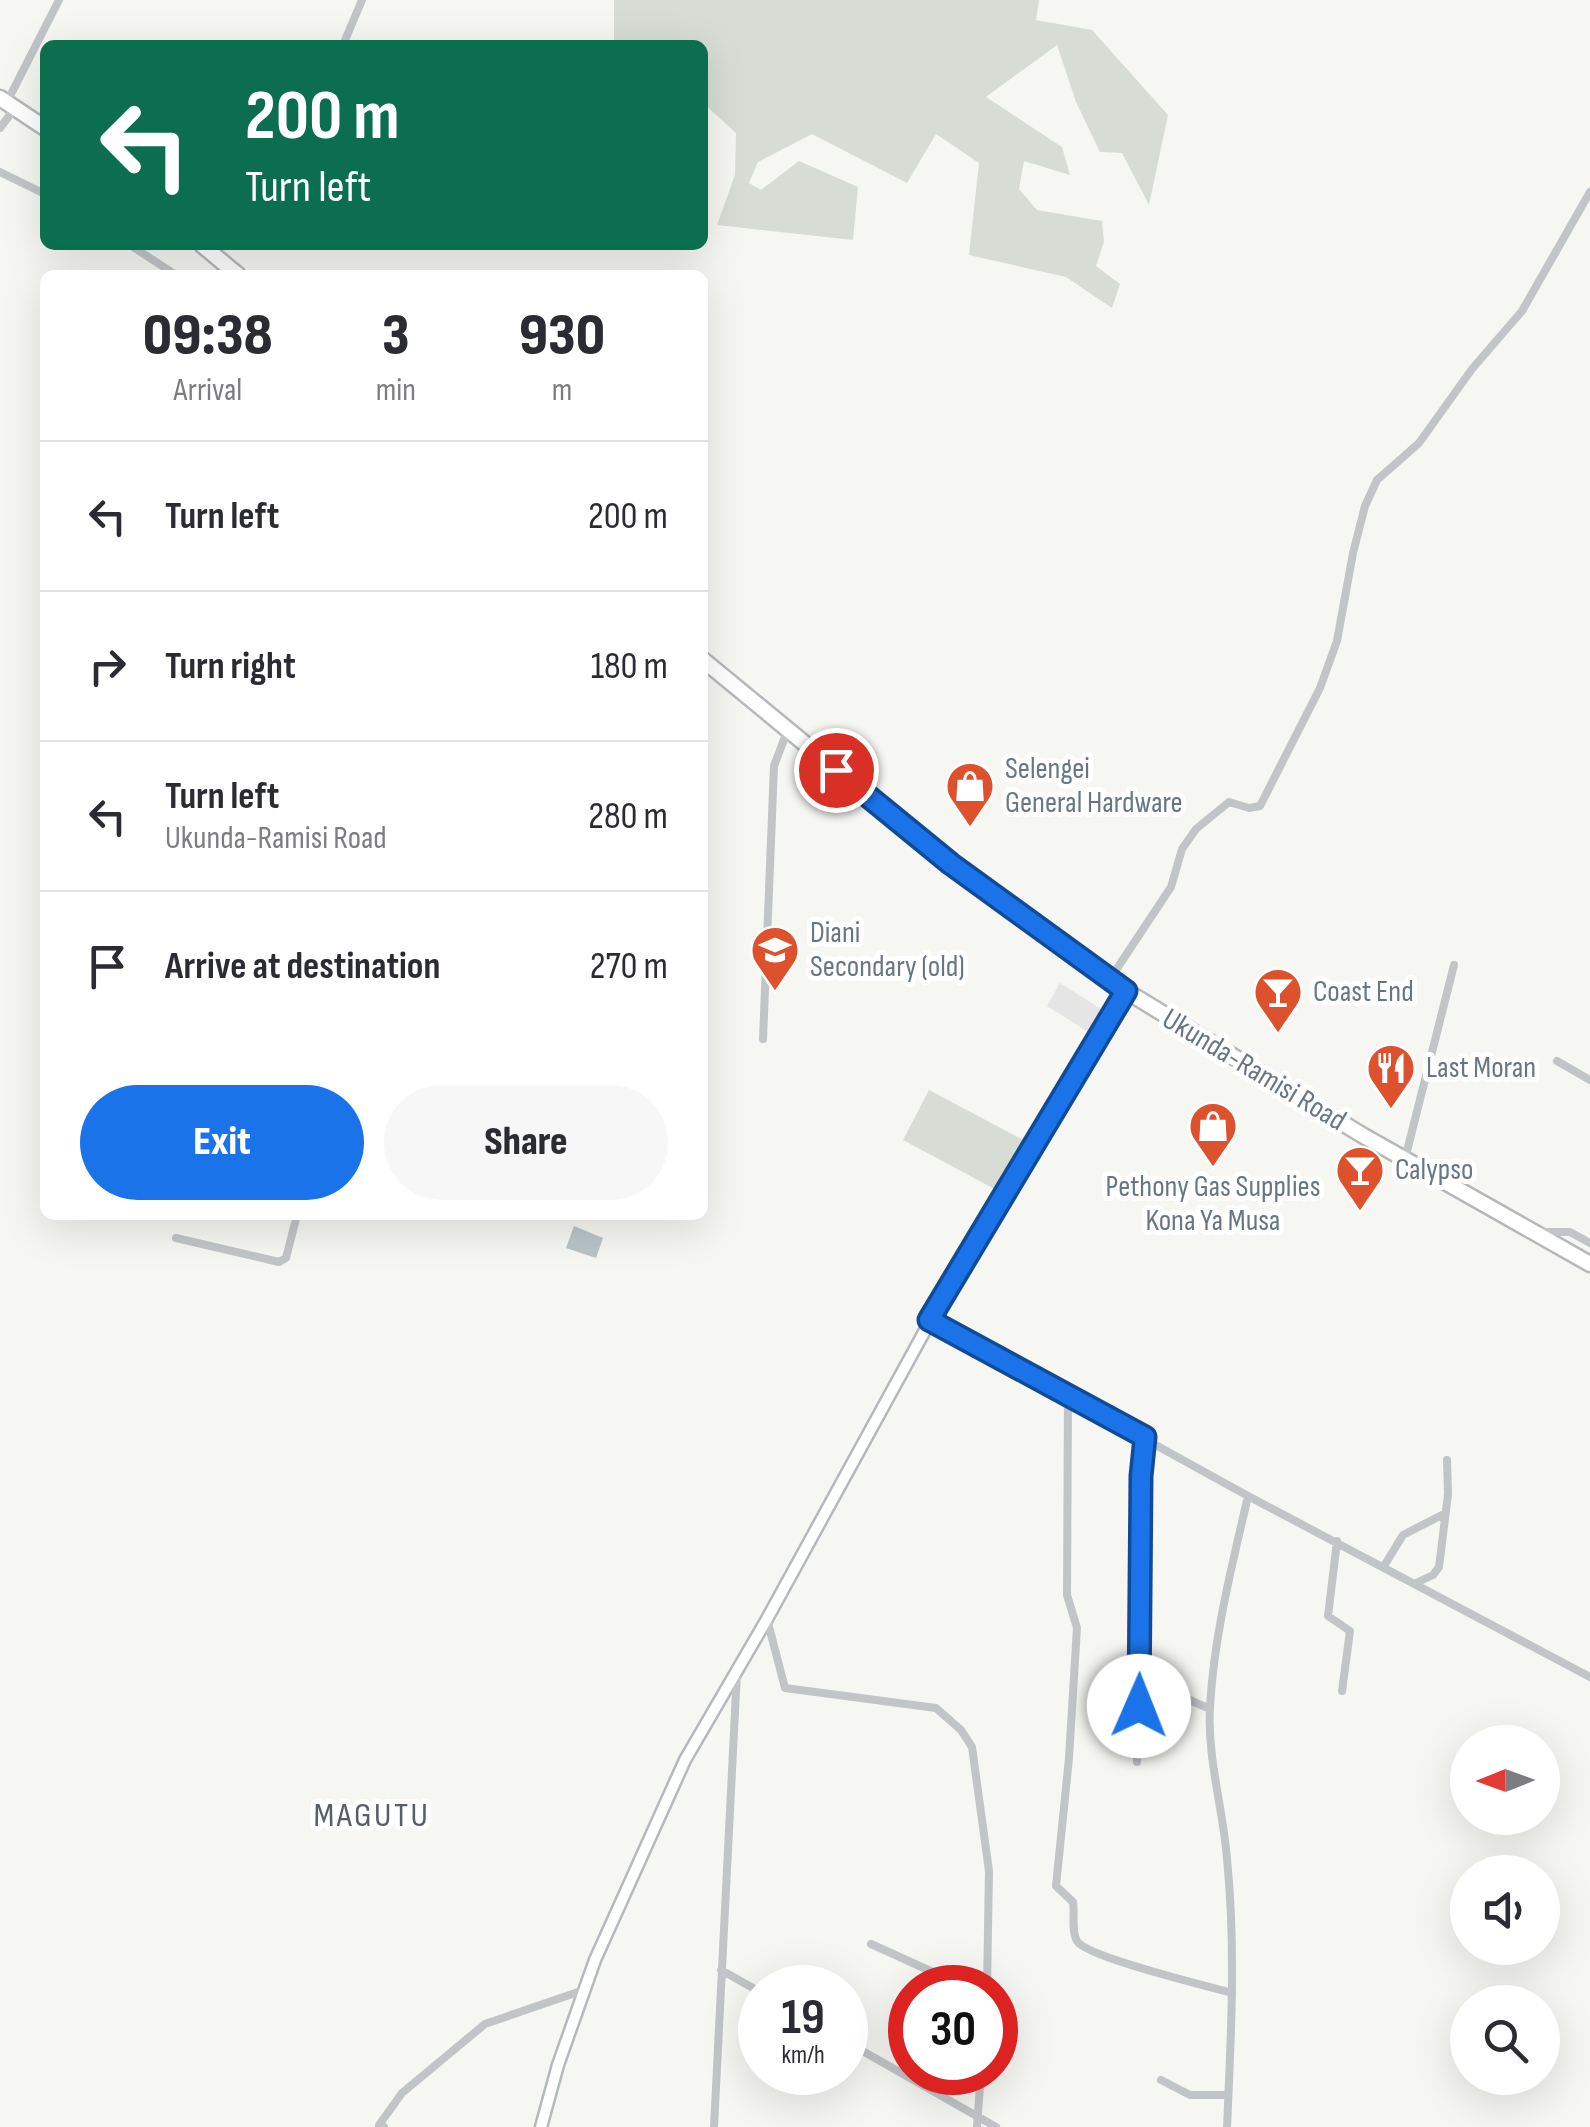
<!DOCTYPE html>
<html lang="en">
<head>
<meta charset="utf-8">
<style>
	body { margin:0; font-family:"Sofia Sans Condensed",sans-serif; background:#f7f7f7; color:#2b2b33; height:100vh; display:flex; flex-direction:column; font-size:38px; white-space:nowrap }
	* { box-sizing:border-box; margin:0 }
	p { font-size:32px; color:#7c7c81 }
	.icon { flex:none; width:55px; height:55px; fill:none; stroke:currentColor; stroke-width:2; stroke-linecap:round; stroke-linejoin:round }
	.map { position:relative; flex:1; overflow:hidden }
	.drawer { position:absolute; left:40px; top:270px; width:668px; height:950px; display:flex; flex-direction:column; background:#fff; border-radius:15px; box-shadow:0 10px 40px #0002 }
	.drawer>* { flex:none }
	.guide { position:absolute; left:40px; top:40px; width:668px; height:210px; border-radius:15px; box-shadow:0 10px 40px #0002; background:#0b6e4f; color:#fff; overflow:hidden }
	.needle { width:65px; rotate:269deg }
	.controls { position:absolute; left:1450px; top:1725px; display:grid; gap:20px }
	.controls a { display:grid; place-items:center; width:110px; height:110px; border-radius:50%; background:#fff; box-shadow:0 10px 40px #0002; font-size:50px }
	.speed { position:absolute; left:738px; top:1965px; display:flex; gap:20px; font-size:50px; font-weight:700; text-align:center }
	.speed>* { display:grid; place-content:center; width:130px; height:130px; border-radius:50%; background:#fff; box-shadow:0 10px 40px #0002; line-height:1 }
	.speed small { font-size:25px; font-weight:400 }
	.speed .limit { border:15px solid #d22; background:#fff; color:#111 }
	.pin { position:absolute; display:grid; place-items:center; width:85px; height:85px; color:#fff; margin:-42px; border:5px solid #fff; border-radius:50%; box-shadow:0 2px 10px #0007 }
	.me { position:absolute; width:110px; margin:-55px; rotate:1deg; stroke-linejoin:round; filter:drop-shadow(0 0 8px #0008) }
	.turn { display:flex; align-items:center; gap:35px; height:210px; padding:0 40px; font-size:45px }
	.turn .icon { width:130px; height:130px; stroke-width:2.5 }
	.turn b { display:block; font-size:70px; line-height:85px }
	.eta { display:flex; justify-content:space-evenly; align-items:center; height:170px; text-align:center }
	.eta b { font-size:60px; font-weight:800; line-height:70px }
	.button { display:flex; gap:20px; margin-top:auto; padding:20px 40px }
	.button a { flex:1; height:115px; border-radius:60px; background:#1a73e8; color:#fff; font-size:40px; font-weight:800; line-height:115px; text-align:center }
	.button a+a { background:#f7f7f7; color:#2b2b33 }
	ul { padding:0; list-style:none }
	li { display:flex; align-items:center; gap:30px; height:150px; padding:0 40px; border-top:2px solid #e1e1e2 }
	li div { flex:1 }
	li b { display:block; font-size:38px }
	li em { font-style:normal }
	.map>svg:first-child { display:block }
</style>
</head>
<body>
<div class="map">
<svg width="1590" height="2127" viewBox="0 0 1590 2127">
	<rect width="100%" height="100%" fill="#f6f6f3"/>
	<path fill="#e4e5e4" d="M1060,983L1107,1013L1093,1035L1047,1006Z"/>
	<path fill="#d7ddd4" d="M614,0H1039L1036,20L1092,30L1168,115L1149,205L1122,153L1100,152L1076,102L1057,45L986,97L1062,147L1070,175L1024,161L1019,189L1037,210L1102,221L1104,242L1096,266L1120,284L1112,308L1066,277L969,255L979,163L936,134L907,183L812,134L758,162L749,183L761,190L799,161L858,187L853,240L717,225L735,175L736,133L703,103L702,45H614Z
		M929,1090L1029,1143L1002,1193L903,1140Z"/>
	<path fill="#b8c4c8" d="M574,1226L603,1238L596,1258L566,1248Z"/>
	<g fill="none" stroke-linecap="round" stroke-linejoin="round">
		<g stroke="#b4b9bd" stroke-width="15">
			<path id="secondary" d="M541,2127L558,2065L595,1960L685,1760L767,1619L968,1252L1126,991"/>
		</g>
		<g stroke="#b6b9bc" stroke-width="19">
			<path id="highway" d="M0,98L45,128
				M202,245L238,275
				M702,659L951,864L1126,991L1362,1135L1590,1264"/>
		</g>
		<path stroke="#c1c5c8" stroke-width="8" d="M343,45L362,0
			M7,102L59,0
			M0,128L15,108
			M0,172L45,194
			M130,245L176,275
			M1110,979L1171,887L1182,849L1196,829L1229,802L1249,808L1260,806L1320,688L1337,641L1353,553L1365,506L1377,480L1419,443L1472,369L1522,311L1590,192
			M763,1039L774,766L788,729
			M1557,1061L1590,1080
			M1405,1159L1454,965
			M1540,1232H1570L1590,1243
			M176,1238L279,1262L286,1258L297,1215
			M929,1320L1248,1496L1590,1677
			M1068,1394L1067,1595L1077,1628L1069,1758L1056,1886L1073,1902C1075,1913 1071,1931 1077,1941C1086,1957 1207,1986 1232,1993
			M1337,1541L1328,1616L1350,1631L1342,1691
			M1384,1566L1403,1535L1444,1514
			M1416,1583L1433,1575L1439,1567L1448,1494L1447,1460
			M767,1619L785,1688L936,1708L961,1730L972,1747L989,1871L987,1988
			M1140,1678L1210,1709
			M1137,1762L1141,1476L1145,1437
			M871,1944L968,1988
			M721,1970L760,1992
			M845,2041L996,2127
			M1161,2080L1190,2095H1228
			M384,2127L379,2125L402,2093L485,2024L584,1990
			M714,2127L737,1672
			M977,2127L981,2072
			M1227,2127C1231,2038 1236,1947 1227,1859C1223,1808 1207,1758 1210,1707C1214,1635 1232,1566 1248,1496"/>
		<use href="#secondary" stroke="#fff" stroke-width="10"/>
		<use href="#highway" stroke="#fff" stroke-width="14"/>
	</g>
	<g fill="none" stroke-linecap="round" stroke-linejoin="round">
		<g stroke="#114b97" stroke-width="25">
			<path id="route" d="M836,770L951,864L1126,991L929,1320L1145,1437L1141,1476L1139,1706"/>
		</g>
		<use href="#route" stroke="#1a73e8" stroke-width="18"/>
	</g>
	<defs>
		<g id="shop-pin" transform="scale(2.5)"><path d="M0 17L-7.5 6A9.5 9.5 0 1 1 7.5 6Z" fill="#dd522c" stroke="#fff"/><path d="M-5-2.5h2.3a2.7 3.5 0 0 1 5.4 0H5L5.5 6h-11ZM-1.5-2.5h3a1.5 2.3 0 0 0-3 0Z" fill="#fff"/></g>
		<g id="school-pin" transform="scale(2.5)"><path d="M0 17L-7.5 6A9.5 9.5 0 1 1 7.5 6Z" fill="#dd522c" stroke="#fff"/><path d="M0-5L7-2L0 1L-7-2ZM-4 1L0 2.5L4 1V4Q0 6-4 4Z" fill="#fff"/></g>
		<g id="bar-pin" transform="scale(2.5)"><path d="M0 17L-7.5 6A9.5 9.5 0 1 1 7.5 6Z" fill="#dd522c" stroke="#fff"/><path d="M-6-5H6L.8 .8V4.5H3.5V6h-7V4.5H-.8V.8Z" fill="#fff"/></g>
		<g id="restaurant-pin" transform="scale(2.5)"><path d="M0 17L-7.5 6A9.5 9.5 0 1 1 7.5 6Z" fill="#dd522c" stroke="#fff"/><path d="M-5-6h1v4h1v-4h1v4h1v-4h1v5L-1.5 .5V6h-2V.5L-5-1ZM5-6V6H3V1.5H1.5Q1.5-4 5-6Z" fill="#fff"/></g>
	</defs>
	<g fill-rule="evenodd">
		<use href="#shop-pin" x="970" y="786"/>
		<use href="#school-pin" x="775" y="950"/>
		<use href="#bar-pin" x="1278" y="992"/>
		<use href="#restaurant-pin" x="1391" y="1068"/>
		<use href="#shop-pin" x="1213" y="1126"/>
		<use href="#bar-pin" x="1360" y="1170"/>
	</g>
	<g text-anchor="middle" dominant-baseline="central" stroke-width="10" stroke-linejoin="round" paint-order="stroke">
		<g font-size="30" fill="#667783" stroke="#fff" text-anchor="start">
			<text x="1005" y="769">Selengei<tspan x="1005" dy="34">General Hardware</tspan></text>
			<text x="810" y="933">Diani<tspan x="810" dy="34">Secondary (old)</tspan></text>
			<text x="1313" y="992">Coast End</text>
			<text x="1426" y="1068">Last Moran</text>
			<text x="1395" y="1170">Calypso</text>
			<text x="1213" y="1187" text-anchor="middle">Pethony Gas Supplies<tspan x="1213" dy="34">Kona Ya Musa</tspan></text>
		</g>
		<g font-size="30" fill="#667783" stroke="#fff">
			<text transform="translate(1254 1070) rotate(31)">Ukunda-Ramisi Road</text>
		</g>
		<g font-size="35" letter-spacing="2.5" fill="#545f68" stroke="#fff">
			<text x="372" y="1815">MAGUTU</text>
		</g>
	</g>
</svg>
<div class="controls">
<a><svg class="needle" viewBox="-14 -14 28 28"><path d="M0-13l5 13h-10z" fill="#e53935"/><path d="M0 13l5-13h-10z" fill="#7c7c81"/></svg></a>
<a><svg class="icon" aria-label="sound" viewBox="0 0 24 24"><path d="M4 9h4l5-4v14l-5-4H4zM17 9q2 3 0 6"/></svg></a>
<a><svg class="icon" aria-label="search" viewBox="0 0 24 24"><circle cx="10" cy="10" r="6"/><path d="M15 15l6 6"/></svg></a>
</div>
<div class="speed"><div>19<small>km/h</small></div><div class="limit">30</div></div>
<div class="pin" style="left:836px;top:770px;background:#d93025"><svg class="icon" aria-label="arrive" viewBox="0 0 24 24"><path d="M6 21V4h12l-3 4 3 4H6"/></svg></div>
<svg class="me" style="left:1139px;top:1706px" viewBox="-20 -20 40 40"><circle r="19" fill="#fff"/><path d="M0-13L10 11 0 6-10 11z" fill="#1a73e8"/></svg>
<div class="guide">
<div class="turn"><svg class="icon" aria-label="left" viewBox="0 0 24 24"><path d="M17 20v-9H6M10 6l-5 5 5 5"/></svg><div><b>200 m</b>Turn left</div></div>
</div>
<section class="drawer">
<div class="eta">
<div><b>09:38</b><p>Arrival</p></div>
<div><b>3</b><p>min</p></div>
<div><b>930</b><p>m</p></div>
</div>
<ul>
<li><svg class="icon" aria-label="left" viewBox="0 0 24 24"><path d="M17 20v-9H6M10 6l-5 5 5 5"/></svg><div><b>Turn left</b></div><em>200 m</em></li>
<li><svg class="icon" aria-label="right" viewBox="0 0 24 24"><path d="M7 20v-9h11M14 6l5 5-5 5"/></svg><div><b>Turn right</b></div><em>180 m</em></li>
<li><svg class="icon" aria-label="left" viewBox="0 0 24 24"><path d="M17 20v-9H6M10 6l-5 5 5 5"/></svg><div><b>Turn left</b><p>Ukunda-Ramisi Road</p></div><em>280 m</em></li>
<li><svg class="icon" aria-label="arrive" viewBox="0 0 24 24"><path d="M6 21V4h12l-3 4 3 4H6"/></svg><div><b>Arrive at destination</b></div><em>270 m</em></li>
</ul>
<div class="button"><a>Exit</a><a>Share</a></div>
</section>
</div>
</body>
</html>
